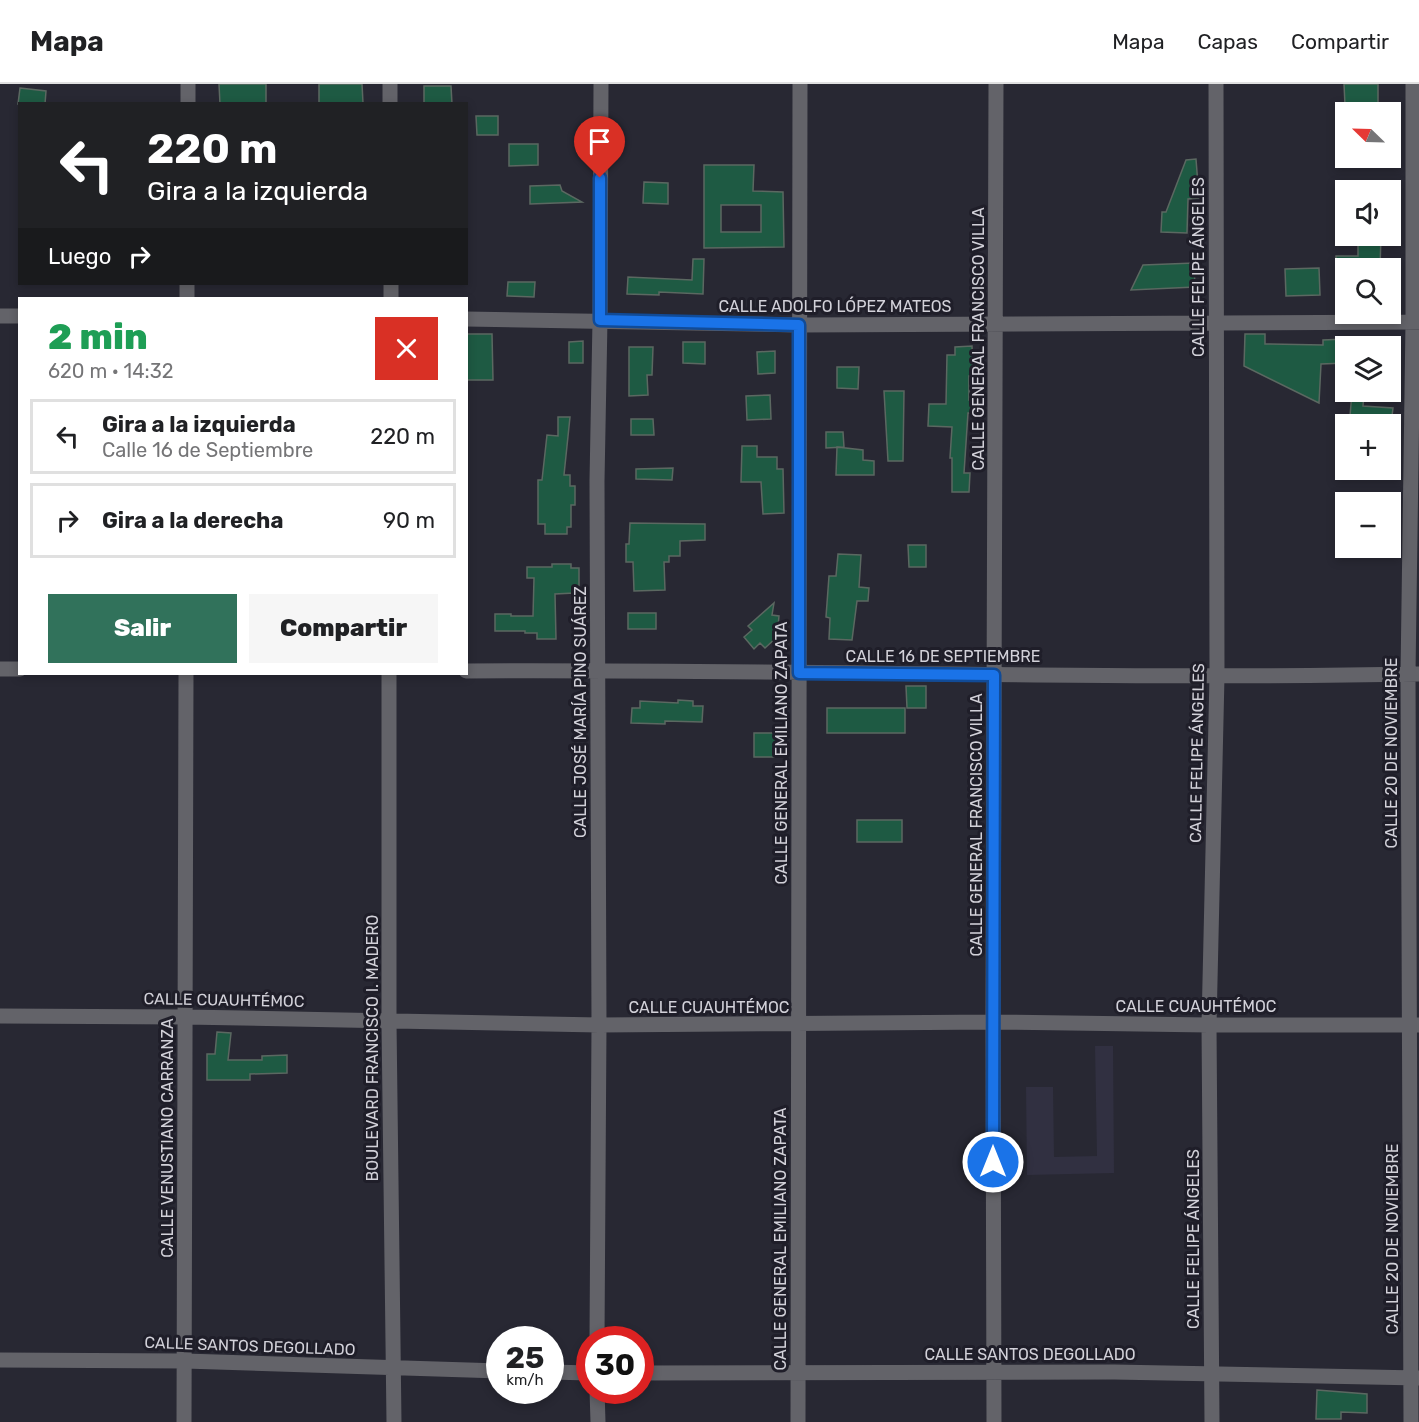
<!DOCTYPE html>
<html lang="es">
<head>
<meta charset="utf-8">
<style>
	body { margin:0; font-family:Rubik,sans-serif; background:#f6f6f6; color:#202124; height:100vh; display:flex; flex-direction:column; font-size:22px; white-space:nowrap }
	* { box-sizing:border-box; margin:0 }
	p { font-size:20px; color:#757577 }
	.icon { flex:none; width:33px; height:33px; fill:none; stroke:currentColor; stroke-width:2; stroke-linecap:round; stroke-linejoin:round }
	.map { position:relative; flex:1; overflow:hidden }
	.drawer { position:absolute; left:18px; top:213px; width:450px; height:378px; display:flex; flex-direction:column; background:#fff; border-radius:0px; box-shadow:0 3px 9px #0003 }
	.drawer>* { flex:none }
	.guide { position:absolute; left:18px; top:18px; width:450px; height:183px; border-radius:0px; box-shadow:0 3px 9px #0003; background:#202124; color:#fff; overflow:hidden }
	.needle { width:39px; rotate:293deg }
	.controls { position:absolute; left:1335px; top:18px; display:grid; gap:12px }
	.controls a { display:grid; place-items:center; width:66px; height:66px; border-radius:0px; background:#fff; box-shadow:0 3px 9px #0003; font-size:30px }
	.speed { position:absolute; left:486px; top:1242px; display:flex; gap:12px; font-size:30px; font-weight:700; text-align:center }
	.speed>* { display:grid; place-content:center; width:78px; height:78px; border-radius:50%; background:#fff; box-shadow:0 3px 9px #0003; line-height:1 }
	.speed small { font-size:15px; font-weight:400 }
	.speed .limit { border:9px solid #d22; background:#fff; color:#111 }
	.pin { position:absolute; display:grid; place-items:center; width:51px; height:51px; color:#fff; margin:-62px -26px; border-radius:50% 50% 50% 0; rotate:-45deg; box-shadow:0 0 6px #0007 }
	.pin .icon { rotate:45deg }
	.me { position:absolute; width:66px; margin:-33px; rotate:0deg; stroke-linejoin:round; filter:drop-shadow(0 0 4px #0008) }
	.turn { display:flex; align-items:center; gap:21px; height:126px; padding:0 30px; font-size:27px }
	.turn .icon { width:78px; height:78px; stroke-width:2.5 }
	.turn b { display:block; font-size:42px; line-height:51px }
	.then { display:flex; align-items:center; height:57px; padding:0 30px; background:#0003; gap:12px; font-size:22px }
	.round { display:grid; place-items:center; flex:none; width:63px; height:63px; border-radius:0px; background:#f6f6f6 }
	.head { display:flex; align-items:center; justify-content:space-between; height:102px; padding:0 30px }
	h1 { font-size:36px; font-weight:800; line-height:45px; color:#1e9e55 }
	.primary-button { display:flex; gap:12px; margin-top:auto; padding:12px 30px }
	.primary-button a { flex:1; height:69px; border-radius:0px; background:#31725b; color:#fff; font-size:24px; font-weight:800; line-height:69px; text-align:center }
	.primary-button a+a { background:#f6f6f6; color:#202124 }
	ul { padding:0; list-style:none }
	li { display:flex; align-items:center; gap:18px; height:75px; margin:0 12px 9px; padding:0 18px; border:3px solid #e0e0e0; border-radius:0px }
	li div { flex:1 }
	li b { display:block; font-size:22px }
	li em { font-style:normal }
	header { display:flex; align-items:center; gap:36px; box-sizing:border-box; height:84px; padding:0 30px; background:#fff; border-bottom:2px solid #e0e0e0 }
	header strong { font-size:28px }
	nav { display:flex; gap:33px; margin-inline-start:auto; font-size:21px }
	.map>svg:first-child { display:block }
</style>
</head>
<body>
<header>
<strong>Mapa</strong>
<nav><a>Mapa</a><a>Capas</a><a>Compartir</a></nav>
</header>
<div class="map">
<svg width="1419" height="1338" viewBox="0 0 1419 1338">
	<rect width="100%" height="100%" fill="#282833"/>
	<path fill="#313041" d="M1095,962H1113L1114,1089L1027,1091L1026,1003H1053L1054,1073L1097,1072Z"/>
	<path fill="#1e5a43" stroke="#5b6861" stroke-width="1.5" fill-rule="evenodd" d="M219,0H266V20H220Z
		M319,0H362L363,19L319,20Z
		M1344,0H1378V21H1345Z
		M424,2H451L452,20H424Z
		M20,4L46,7L45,20H18Z
		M476,32H498V51H477Z
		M509,60H538V81L509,82Z
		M1196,75L1199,114L1188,115L1187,149L1161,148L1162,128H1166L1186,76Z
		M704,81H754L753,107L783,108L784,163L704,164ZM721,121H761V148H721Z
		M644,98L668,99V120L643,119Z
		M560,101L562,107L582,118L530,120V102Z
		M1358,152H1381L1380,184H1336V172H1358Z
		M693,175H704L703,210L659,208V211L627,210L628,193L692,196Z
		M1194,179L1195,203L1131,206L1143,181Z
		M1319,184L1320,211L1286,212L1285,185Z
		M508,198H535L534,213L507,212Z
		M466,250H492L493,296H466Z
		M1245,250H1265V260L1323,261V256L1346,255V279L1321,280L1319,319L1244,282Z
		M583,257V279H569V258Z
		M683,258H705V280L683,279Z
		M972,262L973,292H969V316H983V329H968L964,389H970L969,408H952V374H950L952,343L928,342L929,320H946L947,271H955V263Z
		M629,263H653L652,291H647L648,311L629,312Z
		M775,267V289L758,290L757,268Z
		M837,283H859L858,305L837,304Z
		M884,307H904L903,377H888Z
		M1352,308H1364L1363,322L1393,324L1391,340H1374L1350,332Z
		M770,311L771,335L747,336L746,312Z
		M558,333H570L564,391H570V402H575V421H571V443H567V450H545V440H538V396H542L547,351L558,352Z
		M631,335H653L654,351H631Z
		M826,348H843L844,363L826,364Z
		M742,362H757V373H777V385H783L784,429L763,430L761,398H741Z
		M837,363L863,366V376L874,377V391H836Z
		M673,384L672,396L636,395V385Z
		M630,439L705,440V456L680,457V472H669V478H664L665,506L634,507L633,478H626V460H629Z
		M908,461H926V483H909Z
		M838,470L861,471L859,503L869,504L868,517H857L852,556L829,555L830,534L826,533L829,492H836Z
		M552,480H571V484H579V503H574V509L555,510L556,555H537V549H525V547H495V530H511V532H533L534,494H527V483H552Z
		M774,519L772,531L779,532L777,553L765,564L760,559L754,565L744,553L752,546L748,542Z
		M628,529H656V545H628Z
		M906,602H926V624H907Z
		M678,616L693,617V622H703L702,638L665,637V640L631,639L632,624H640V617L678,619Z
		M827,624H905V649H827Z
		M754,649H779L778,673H754Z
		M857,736H902V758H857Z
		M217,948L231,949L228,976H262V972L287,971V989L250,990V996H207V970H215Z
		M1317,1306L1367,1310V1329L1341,1328V1335H1316Z"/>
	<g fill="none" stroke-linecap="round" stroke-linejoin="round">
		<path stroke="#636369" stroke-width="15" d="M390,0V20
			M188,20V0
			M391,200V214
			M187,214V200
			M0,232H20
			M466,235L799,241L1419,238
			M0,585H20
			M466,587C784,585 1101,596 1419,590
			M389,590V938L394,1338
			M0,932L185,933L599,941L993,938L1209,941H1419
			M597,1256L599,941L597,397L600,236L601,0
			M0,1276L185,1277L500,1287
			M550,1288L590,1289
			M640,1289L1114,1288L1419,1294
			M597,1306L598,1338
			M184,1338L186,590
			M798,1338L800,0
			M994,1338L993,938L996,0
			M1212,1338L1209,941L1217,592L1216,0
			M1411,1338L1408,590L1413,238V0"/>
	</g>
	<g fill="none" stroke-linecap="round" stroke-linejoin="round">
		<g stroke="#114b97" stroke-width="15">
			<path id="route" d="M600,94V236L799,241V589L994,591L993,1078"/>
		</g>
		<use href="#route" stroke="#1a73e8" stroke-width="10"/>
	</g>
	<g text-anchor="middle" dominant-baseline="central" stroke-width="6" stroke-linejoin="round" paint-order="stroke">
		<g font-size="16" fill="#d2d1d9" stroke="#1f1e29">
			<text transform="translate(1198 183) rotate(-90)">CALLE FELIPE ÁNGELES</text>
			<text x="835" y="222">CALLE ADOLFO LÓPEZ MATEOS</text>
			<text transform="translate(978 255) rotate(-90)">CALLE GENERAL FRANCISCO VILLA</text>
			<text x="943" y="572">CALLE 16 DE SEPTIEMBRE</text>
			<text transform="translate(580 628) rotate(-90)">CALLE JOSÉ MARÍA PINO SUÁREZ</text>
			<text transform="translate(781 669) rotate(-90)">CALLE GENERAL EMILIANO ZAPATA</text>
			<text transform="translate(1197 669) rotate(-89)">CALLE FELIPE ÁNGELES</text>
			<text transform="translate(1391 669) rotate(-90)">CALLE 20 DE NOVIEMBRE</text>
			<text transform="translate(976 741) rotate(-90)">CALLE GENERAL FRANCISCO VILLA</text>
			<text transform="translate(224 916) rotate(1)">CALLE CUAUHTÉMOC</text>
			<text x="1196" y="922">CALLE CUAUHTÉMOC</text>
			<text x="709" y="923">CALLE CUAUHTÉMOC</text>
			<text transform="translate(372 964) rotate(-90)">BOULEVARD FRANCISCO I. MADERO</text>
			<text transform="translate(167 1054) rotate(-90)">CALLE VENUSTIANO CARRANZA</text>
			<text transform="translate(780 1155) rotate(-90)">CALLE GENERAL EMILIANO ZAPATA</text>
			<text transform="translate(1193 1155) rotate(-90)">CALLE FELIPE ÁNGELES</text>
			<text transform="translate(1392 1155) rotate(-90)">CALLE 20 DE NOVIEMBRE</text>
			<text transform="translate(250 1262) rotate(2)">CALLE SANTOS DEGOLLADO</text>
			<text x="1030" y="1270">CALLE SANTOS DEGOLLADO</text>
		</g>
	</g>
</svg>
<div class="controls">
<a><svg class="needle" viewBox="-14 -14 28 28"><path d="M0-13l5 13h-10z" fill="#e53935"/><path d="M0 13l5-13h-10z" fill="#757577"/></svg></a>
<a><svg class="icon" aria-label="sound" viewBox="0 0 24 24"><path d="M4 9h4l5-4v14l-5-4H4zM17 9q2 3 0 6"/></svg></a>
<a><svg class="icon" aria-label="search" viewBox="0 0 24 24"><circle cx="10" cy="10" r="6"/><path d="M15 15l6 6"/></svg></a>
<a><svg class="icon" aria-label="layers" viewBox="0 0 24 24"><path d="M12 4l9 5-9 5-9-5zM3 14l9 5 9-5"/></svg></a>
<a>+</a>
<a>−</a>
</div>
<div class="speed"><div>25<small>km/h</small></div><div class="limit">30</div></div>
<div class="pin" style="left:600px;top:94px;background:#d93025"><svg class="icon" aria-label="arrive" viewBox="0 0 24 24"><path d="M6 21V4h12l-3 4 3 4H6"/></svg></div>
<svg class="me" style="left:993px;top:1078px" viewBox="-20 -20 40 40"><circle r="17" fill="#1a73e8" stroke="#fff" stroke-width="3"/><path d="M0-11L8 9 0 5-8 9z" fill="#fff"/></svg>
<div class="guide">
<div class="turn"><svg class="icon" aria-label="left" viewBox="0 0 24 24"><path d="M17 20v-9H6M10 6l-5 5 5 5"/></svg><div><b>220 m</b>Gira a la izquierda</div></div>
<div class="then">Luego<svg class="icon" aria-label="right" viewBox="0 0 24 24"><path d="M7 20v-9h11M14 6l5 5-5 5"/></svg></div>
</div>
<section class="drawer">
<div class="head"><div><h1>2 min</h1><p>620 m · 14:32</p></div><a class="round" style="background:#d93025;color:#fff"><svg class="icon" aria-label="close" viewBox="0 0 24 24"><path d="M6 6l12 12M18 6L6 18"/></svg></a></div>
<ul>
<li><svg class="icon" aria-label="left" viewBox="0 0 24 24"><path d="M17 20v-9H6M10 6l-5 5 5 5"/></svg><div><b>Gira a la izquierda</b><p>Calle 16 de Septiembre</p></div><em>220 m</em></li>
<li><svg class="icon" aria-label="right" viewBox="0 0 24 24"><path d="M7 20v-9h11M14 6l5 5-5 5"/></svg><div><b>Gira a la derecha</b></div><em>90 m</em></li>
</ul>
<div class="primary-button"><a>Salir</a><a>Compartir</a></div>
</section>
</div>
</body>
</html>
